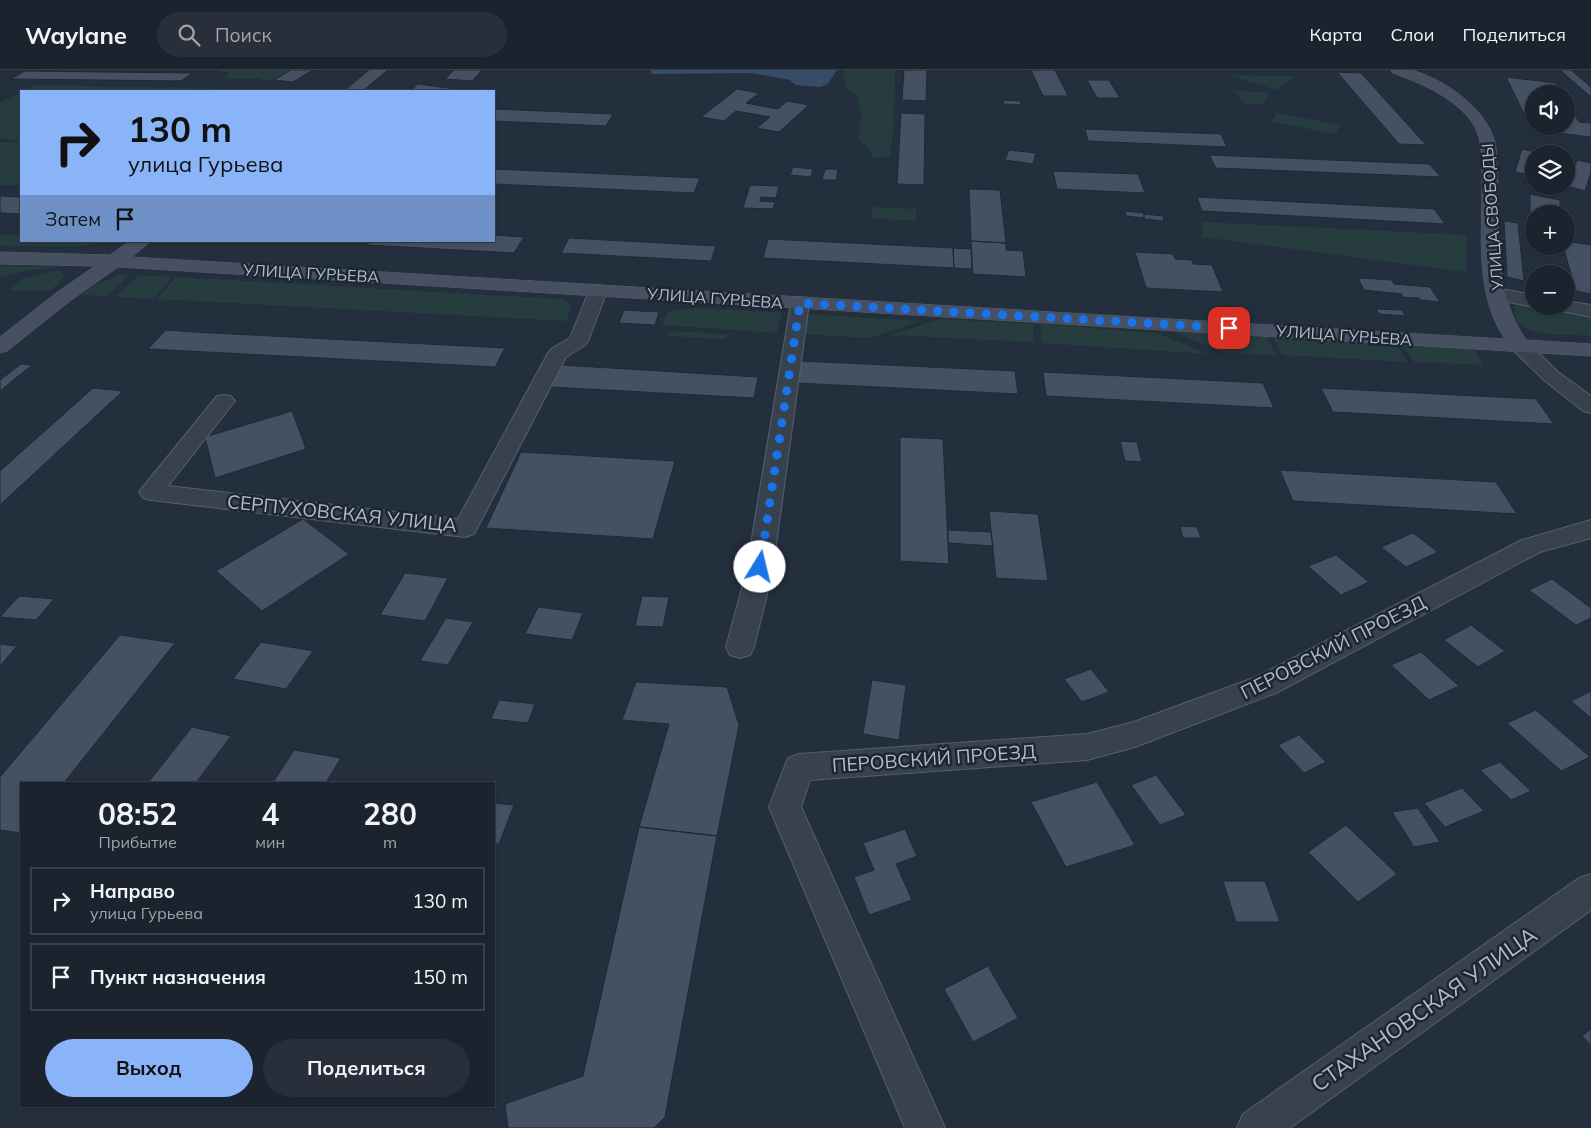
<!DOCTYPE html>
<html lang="ru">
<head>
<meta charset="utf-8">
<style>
	body { margin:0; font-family:Mulish,sans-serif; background:#282f3a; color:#f1f3f6; height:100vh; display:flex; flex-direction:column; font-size:19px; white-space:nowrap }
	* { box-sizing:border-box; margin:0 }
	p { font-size:16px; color:#a0a4aa }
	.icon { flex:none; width:28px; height:28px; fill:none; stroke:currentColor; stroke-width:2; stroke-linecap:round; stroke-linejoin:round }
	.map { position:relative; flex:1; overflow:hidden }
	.drawer { position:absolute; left:20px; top:712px; width:475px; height:325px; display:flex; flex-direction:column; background:#1b232e; border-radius:0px; box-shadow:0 1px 4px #0004,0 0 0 1px #39404a }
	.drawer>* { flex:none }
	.guide { position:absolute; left:20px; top:20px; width:475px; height:152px; border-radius:0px; box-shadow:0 1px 4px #0004,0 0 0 1px #39404a; background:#8ab4f8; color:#111; overflow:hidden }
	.controls { position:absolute; left:1525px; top:15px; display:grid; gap:10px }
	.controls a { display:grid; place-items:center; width:50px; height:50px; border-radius:50%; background:#1b232e; box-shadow:0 1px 4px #0004,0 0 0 1px #39404a; font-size:25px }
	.pin { position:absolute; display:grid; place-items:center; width:42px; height:42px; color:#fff; margin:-21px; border-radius:10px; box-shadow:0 2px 8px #0006 }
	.me { position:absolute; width:55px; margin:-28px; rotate:9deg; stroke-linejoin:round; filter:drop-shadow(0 0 4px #0008) }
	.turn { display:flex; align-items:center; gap:18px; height:105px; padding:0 25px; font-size:22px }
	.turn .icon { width:65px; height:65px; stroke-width:2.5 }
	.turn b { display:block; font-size:35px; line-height:42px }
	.then { display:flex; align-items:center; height:48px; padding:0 25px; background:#0003; gap:10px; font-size:19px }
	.eta { display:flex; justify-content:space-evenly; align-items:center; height:85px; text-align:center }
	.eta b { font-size:30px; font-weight:700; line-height:35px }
	.action { display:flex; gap:10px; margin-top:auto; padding:10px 25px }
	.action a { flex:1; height:58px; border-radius:30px; background:#8ab4f8; color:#111; font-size:20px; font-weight:700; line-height:58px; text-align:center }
	.action a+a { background:#282f3a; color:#f1f3f6 }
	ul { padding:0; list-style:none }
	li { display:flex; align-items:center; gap:15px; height:68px; margin:0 10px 8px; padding:0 15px; border:2px solid #39404a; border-radius:0px }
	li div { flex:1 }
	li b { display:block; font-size:19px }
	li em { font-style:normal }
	header { display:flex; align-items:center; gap:30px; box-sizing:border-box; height:70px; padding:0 25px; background:#1b232e; border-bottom:1px solid #39404a }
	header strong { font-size:24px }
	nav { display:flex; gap:28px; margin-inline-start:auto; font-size:18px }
	.search { width:350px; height:45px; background:#282f3a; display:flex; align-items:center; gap:12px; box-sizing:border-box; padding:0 18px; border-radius:28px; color:#a0a4aa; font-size:19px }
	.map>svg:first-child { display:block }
</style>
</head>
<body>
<header>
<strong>Waylane</strong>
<div class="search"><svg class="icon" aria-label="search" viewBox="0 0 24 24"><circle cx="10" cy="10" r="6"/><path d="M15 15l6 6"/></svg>Поиск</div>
<nav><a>Карта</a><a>Слои</a><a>Поделиться</a></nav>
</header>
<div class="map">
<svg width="1591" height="1058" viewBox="0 0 1591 1058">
	<rect width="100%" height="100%" fill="#242f3e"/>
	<path fill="#263c3f" d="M223,0H291C281,6 274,12 261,10L262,8L225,9L230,2H220Z
		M844,0H895L894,54L890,87L873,88L868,78L859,69L861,45L857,24L845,18Z
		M1228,5L1294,6L1277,20Z
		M34,15L244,19H248L245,21H23Z
		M1233,20L1271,23L1262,34H1246Z
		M21,22V70L0,69V33Z
		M1277,43L1340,55L1336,64L1272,52Z
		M0,72H21V115H0Z
		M872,137L916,139V151L871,148Z
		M1203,152L1467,165L1466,202L1202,167Z
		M0,165H21V171H111L73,177L0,176Z
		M0,196L59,197L28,200L0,207Z
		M60,200L65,205L58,214L49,221L9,220L24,208Z
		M120,205H130L107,226L81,225L93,216Z
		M139,205L172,207L154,229L116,227Z
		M176,207L560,229L568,232L571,237L566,251L157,229Z
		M1522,234L1591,246V266C1574,265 1528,267 1517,252C1515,248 1515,240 1515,236Z
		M696,238L782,243L777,263L662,255L668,241Z
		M806,244L922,251L869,268L800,264Z
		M941,249L1033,254L1034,272L890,265Z
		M1040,254L1156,263L1208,284L1042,273Z
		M669,261L727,264L726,269L668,266Z
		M1172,261L1267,267L1276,285L1224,283Z
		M1273,268L1396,274L1407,292L1282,285Z
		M1403,275L1473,279L1484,295L1414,292Z"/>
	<path fill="#394c67" d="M651,0H837L828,14L820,17L796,15L790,10L752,3L652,4Z"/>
	<path fill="#455162" stroke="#1f2835" d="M291,0H313L293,12L274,10Z
		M454,0H482L472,11L445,9Z
		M904,0H927L926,31L902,30Z
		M1031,0H1055L1068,26H1043Z
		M1560,0H1571L1591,17V27Z
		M25,1L192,3L181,11L11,9Z
		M1337,2L1361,3L1426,75L1399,74Z
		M1506,7L1556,13L1563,24H1534V56H1566V30L1579,52L1591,53V67L1532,60Z
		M1087,10H1109L1120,28H1097Z
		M418,14L456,19H480L477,21H410Z
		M737,19L759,23L746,33L778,39L787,31L809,35L779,62L757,58L770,47L736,41L724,51L701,47Z
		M1003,30L1020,31L1021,35L1003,34Z
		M494,39L613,44L606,56L494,51Z
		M901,43L925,44L924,115L897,114Z
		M1085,59L1221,64L1227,77L1088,71Z
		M1522,79L1544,84H1534V106L1515,102Z
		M1009,80L1036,83L1033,94L1005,90Z
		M1209,85L1429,94L1441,107L1216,98Z
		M1577,90L1591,93V102L1585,121L1567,116Z
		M793,97L813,99L811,107L790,105Z
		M494,99L700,108L694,123L494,114Z
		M825,99H838L836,110H822Z
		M1053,101L1138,104L1145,123L1057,119Z
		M750,115L779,116L776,128L761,127L760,131L775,132L773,139L743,138Z
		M969,119L1000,120L1006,173L971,171Z
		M1530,124L1560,130V144H1534V154L1530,153Z
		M0,126L21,127V144L0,143Z
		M1197,127L1434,139L1445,154L1202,141Z
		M1125,141L1144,143V148L1126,146Z
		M1144,144L1163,146L1164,151L1144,149Z
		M1504,151L1518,153L1524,211L1507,207Z
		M494,165L524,167L514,183L367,175L370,171H494Z
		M569,168L716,176L711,191L561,183Z
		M768,169L953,178L954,198L763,188Z
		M971,171L1006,173V180L1023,181L1026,207L973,204Z
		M1566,171L1591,175V224L1576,221L1563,176H1566Z
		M953,178L971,179L972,199L954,198Z
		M1135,182L1173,184L1175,189L1192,190L1193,194L1212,195L1223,222L1146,218Z
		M1358,208L1392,210L1394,214L1430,217L1440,232L1421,230L1419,228L1401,227L1402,224L1364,220Z
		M1376,239L1402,240L1405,246L1379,244Z
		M624,240L659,242L655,255L619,253Z
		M166,260L193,262L505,278L495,297L148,279Z
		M800,291L1015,301L1018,324L797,313Z
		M21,294L32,295L0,321V310Z
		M561,295L758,307L754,328L551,317Z
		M1043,302L1263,313L1274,338L1046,326Z
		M93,318L123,321L0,435V401Z
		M1321,318L1536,329L1554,354L1333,342Z
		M292,341L306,379L215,408L205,367Z
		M900,367L943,369L949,494L900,491Z
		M1120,371L1137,372L1142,392L1125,391Z
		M521,382L675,391L653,469L486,458Z
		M1280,400L1496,412L1517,444L1293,431Z
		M989,441L1038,444L1048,511L996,508Z
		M303,449L349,484L262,541L216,501Z
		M1180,456L1197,457L1201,468H1183Z
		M948,460L991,462L993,476L948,473Z
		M1413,463L1438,482L1406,497L1381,477Z
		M1336,485L1369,512L1341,525L1308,496Z
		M405,503L448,508L425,551L380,545Z
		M1552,509L1591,538V548L1576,555L1529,520Z
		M19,526L54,529L36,550L0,547Z
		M642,526L669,527L663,557L635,556Z
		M538,537L583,543L572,570L525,564Z
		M446,548L473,552L448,595L420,591Z
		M1471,555L1505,581L1478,597L1444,570Z
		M120,565L175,573L63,714H21V763L0,760V707Z
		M261,572L313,581L286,619L233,609Z
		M0,574L17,576L0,596Z
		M1421,582L1459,616L1429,630L1391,595Z
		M1091,599L1109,622L1082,632L1064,609Z
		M872,610L906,615L899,670L863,664Z
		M636,612L727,617L739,655L717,766L639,757L669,654L622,650Z
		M1591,621V648L1571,631Z
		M499,630L535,634L528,653L491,649Z
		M1536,640L1590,687L1561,701L1507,653Z
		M192,657L231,666L195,714H147Z
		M1299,665L1326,692L1304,703L1278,675Z
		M294,680L341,688L325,714H272Z
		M1500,692L1531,721L1511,730L1480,700Z
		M1156,705L1186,745L1160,755L1131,715Z
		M1097,712L1135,775L1066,797L1031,732Z
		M1462,718L1484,741L1445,757L1424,733Z
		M494,733L514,735L499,774H494Z
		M1418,738L1440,772L1414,777L1392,742Z
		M1346,755L1397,804L1358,832L1308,782Z
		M639,757L717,766L665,1047L654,1058H508L505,1034L583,1006Z
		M905,759L917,786L896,794L912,830L869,845L854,807L874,800L863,773Z
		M1223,811H1265L1280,852H1236Z
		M988,896L1018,948L973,972L944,919Z
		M1591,959V975L1582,966Z"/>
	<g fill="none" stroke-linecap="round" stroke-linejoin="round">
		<g stroke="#565f6c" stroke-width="2">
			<path id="street" d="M598,215L604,217L607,221L588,271L585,275L566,287L474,464L465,467L151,430L143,428L139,422L217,326L224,325L231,326L235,331L168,416L458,449L548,283L551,279L570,268L589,221L592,217Z
				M1496,218L1534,225V236H1535L1534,237L1489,228L1487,224L1489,220Z
				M800,227L807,229L809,233L772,504L754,577L750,585L740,588L730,585L726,577L746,504L791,233L793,229Z
				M1566,231L1591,235V247L1557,240L1555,236H1566Z
				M1520,270L1527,272L1558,302L1591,326V343L1583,341L1544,310L1513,280L1510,276L1513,272Z
				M1591,450V468L1540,482L1276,623L1135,677L1087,690L810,710L801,737L945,1058H905L769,737L788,688L799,684L1087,664L1134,652L1256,607L1522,470Z
				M1591,804V840L1290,1058H1237L1243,1044L1579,808Z"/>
		</g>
		<g stroke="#565f6c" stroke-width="1">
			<path id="secondary" d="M371,0H386L361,21H346Z
				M1391,0C1398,0 1405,0 1411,0C1445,9 1491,41 1496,78C1502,141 1488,216 1526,270L1591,274V286L118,197L70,231L7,281L0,283V267L56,223L95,196L0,194V182L110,185L130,171H151L132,187L1505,269C1473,222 1483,159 1482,105C1481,84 1483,64 1468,47C1449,25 1420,13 1393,3Z"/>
		</g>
		<use href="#street" fill="#38414e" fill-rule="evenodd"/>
		<use href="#secondary" fill="#465061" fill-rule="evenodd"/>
	</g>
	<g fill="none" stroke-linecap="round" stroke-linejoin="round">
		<path stroke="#1a73e8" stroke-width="9" stroke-dasharray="0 16.2" d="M760,497L800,233L1229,258"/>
	</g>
	<g text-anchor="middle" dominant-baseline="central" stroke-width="5" stroke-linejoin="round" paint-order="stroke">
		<g font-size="16" fill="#b4bcc9" stroke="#1d2633">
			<text transform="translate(1492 147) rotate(-94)">УЛИЦА СВОБОДЫ</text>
			<text transform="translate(311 203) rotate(3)">УЛИЦА ГУРЬЕВА</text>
			<text transform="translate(715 228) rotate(4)">УЛИЦА ГУРЬЕВА</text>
			<text transform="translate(1344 265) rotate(4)">УЛИЦА ГУРЬЕВА</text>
		</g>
		<g font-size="19" fill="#b4bcc9" stroke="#1d2633">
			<text transform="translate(342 443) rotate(6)">СЕРПУХОВСКАЯ УЛИЦА</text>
			<text transform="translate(1333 577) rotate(-27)">ПЕРОВСКИЙ ПРОЕЗД</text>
			<text transform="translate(934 688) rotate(-4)">ПЕРОВСКИЙ ПРОЕЗД</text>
		</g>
		<g font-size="22" fill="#b4bcc9" stroke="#1d2633">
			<text transform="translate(1424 939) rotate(-35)">СТАХАНОВСКАЯ УЛИЦА</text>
		</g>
	</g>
</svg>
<div class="controls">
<a><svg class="icon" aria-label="sound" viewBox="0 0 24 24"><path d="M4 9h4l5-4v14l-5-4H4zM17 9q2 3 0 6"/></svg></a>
<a><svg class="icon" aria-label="layers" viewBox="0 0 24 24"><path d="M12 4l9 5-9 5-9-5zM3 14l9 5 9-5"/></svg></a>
<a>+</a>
<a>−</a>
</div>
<div class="pin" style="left:1229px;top:258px;background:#d93025"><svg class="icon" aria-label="arrive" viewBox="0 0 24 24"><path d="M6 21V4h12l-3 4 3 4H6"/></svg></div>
<svg class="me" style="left:760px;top:497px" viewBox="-20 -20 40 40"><circle r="19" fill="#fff"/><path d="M0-13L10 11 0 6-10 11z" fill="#1a73e8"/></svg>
<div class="guide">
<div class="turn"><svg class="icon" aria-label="right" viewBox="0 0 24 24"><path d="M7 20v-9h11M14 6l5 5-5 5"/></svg><div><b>130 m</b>улица Гурьева</div></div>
<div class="then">Затем<svg class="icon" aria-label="arrive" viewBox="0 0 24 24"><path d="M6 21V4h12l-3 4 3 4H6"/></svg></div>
</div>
<section class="drawer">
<div class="eta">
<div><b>08:52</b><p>Прибытие</p></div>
<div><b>4</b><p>мин</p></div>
<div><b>280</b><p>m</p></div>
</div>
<ul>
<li><svg class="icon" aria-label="right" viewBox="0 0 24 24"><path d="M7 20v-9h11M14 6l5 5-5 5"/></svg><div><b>Направо</b><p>улица Гурьева</p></div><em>130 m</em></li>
<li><svg class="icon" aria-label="arrive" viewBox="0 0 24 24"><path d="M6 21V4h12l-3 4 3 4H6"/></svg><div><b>Пункт назначения</b></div><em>150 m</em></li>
</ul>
<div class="action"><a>Выход</a><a>Поделиться</a></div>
</section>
</div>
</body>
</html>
